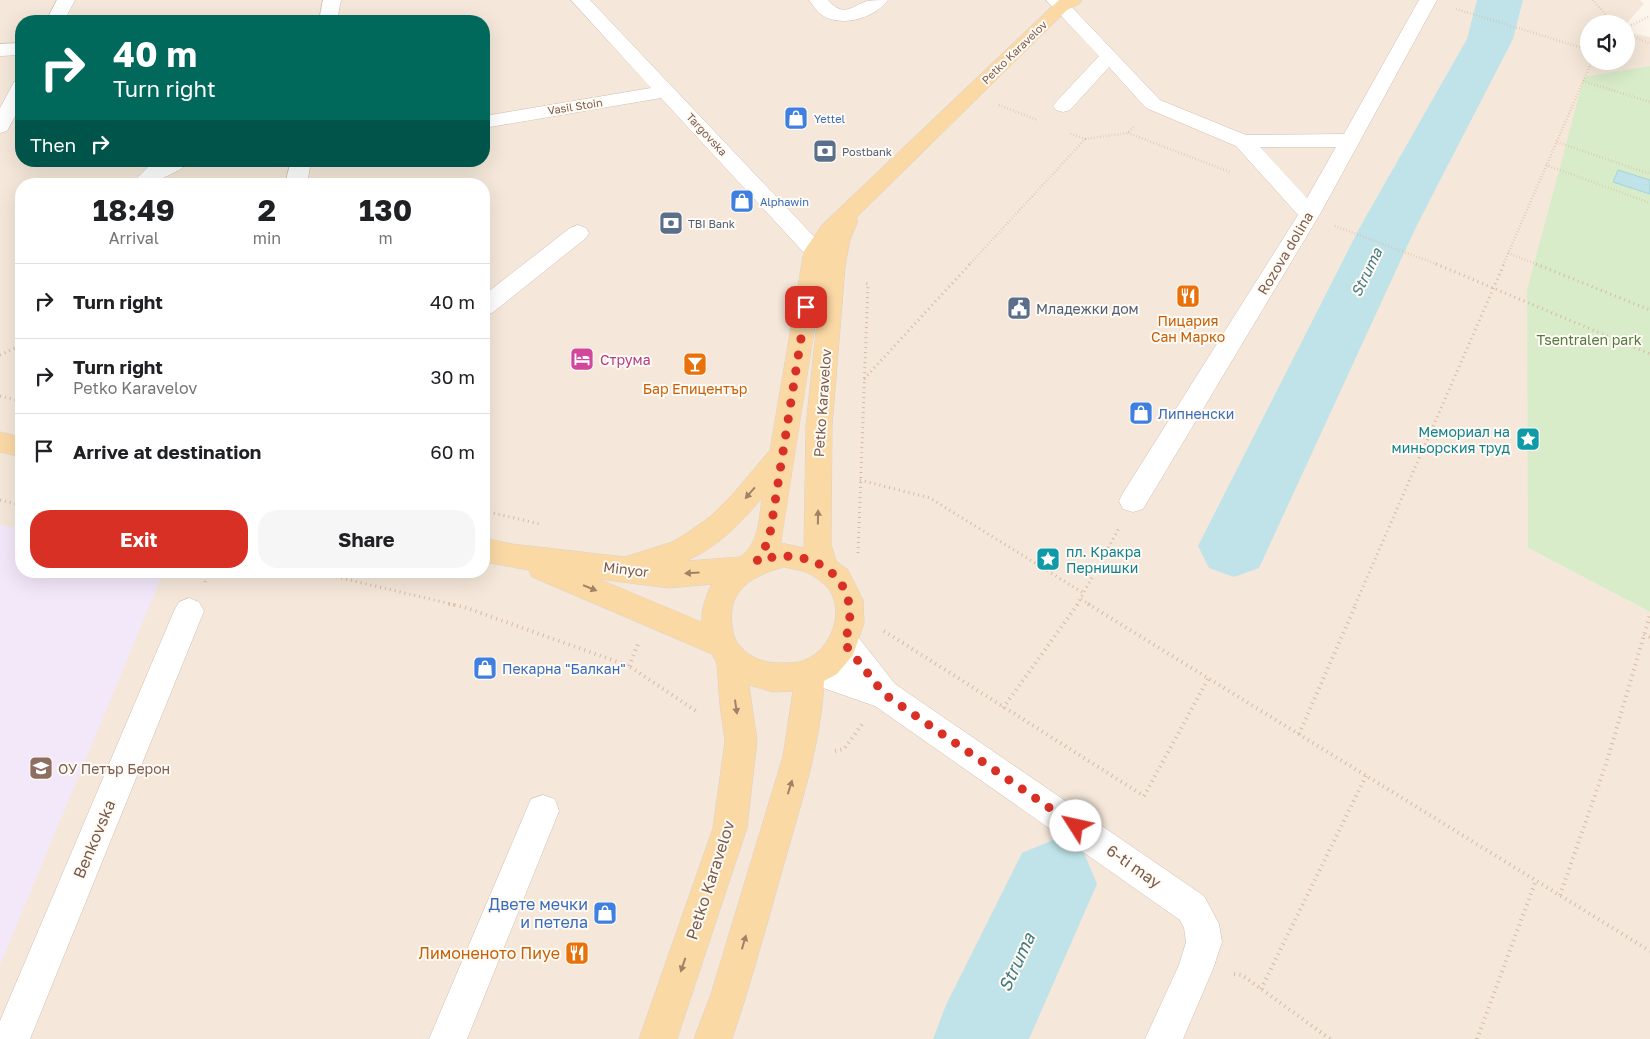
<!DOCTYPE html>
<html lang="en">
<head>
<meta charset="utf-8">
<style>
	body { margin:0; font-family:"Golos Text",sans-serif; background:#f6f6f6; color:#202124; height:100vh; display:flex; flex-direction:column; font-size:19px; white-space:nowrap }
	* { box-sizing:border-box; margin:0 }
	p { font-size:16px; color:#757577 }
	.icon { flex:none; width:28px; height:28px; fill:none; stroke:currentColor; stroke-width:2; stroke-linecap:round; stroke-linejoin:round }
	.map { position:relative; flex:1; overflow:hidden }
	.details { position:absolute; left:15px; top:178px; width:475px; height:400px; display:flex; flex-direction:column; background:#fff; border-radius:20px; box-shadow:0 5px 20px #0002 }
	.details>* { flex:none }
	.top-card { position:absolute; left:15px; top:15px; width:475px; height:152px; border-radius:20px; box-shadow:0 5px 20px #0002; background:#00695c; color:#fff; overflow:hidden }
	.fabs { position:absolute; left:1580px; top:15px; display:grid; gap:10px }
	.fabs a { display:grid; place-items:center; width:55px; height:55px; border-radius:50%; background:#fff; box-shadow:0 5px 20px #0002; font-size:25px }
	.pin { position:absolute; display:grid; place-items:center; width:42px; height:42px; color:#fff; margin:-21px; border-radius:10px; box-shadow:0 2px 8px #0006 }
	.me { position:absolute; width:55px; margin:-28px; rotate:305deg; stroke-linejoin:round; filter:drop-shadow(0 0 4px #0008) }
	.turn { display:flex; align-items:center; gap:18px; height:105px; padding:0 15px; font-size:22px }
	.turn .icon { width:65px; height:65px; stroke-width:2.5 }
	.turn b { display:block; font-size:35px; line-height:42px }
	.then { display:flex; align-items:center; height:48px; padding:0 15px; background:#0003; gap:10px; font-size:19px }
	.eta { display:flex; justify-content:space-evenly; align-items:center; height:85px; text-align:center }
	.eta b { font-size:30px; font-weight:700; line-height:35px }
	.cta { display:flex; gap:10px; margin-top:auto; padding:10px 15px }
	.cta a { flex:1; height:58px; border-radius:20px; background:#d93025; color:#fff; font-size:20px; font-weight:700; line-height:58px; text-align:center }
	.cta a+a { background:#f6f6f6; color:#202124 }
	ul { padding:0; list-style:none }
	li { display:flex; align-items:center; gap:15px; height:75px; padding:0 15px; border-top:1px solid #e0e0e0 }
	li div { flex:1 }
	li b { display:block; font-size:19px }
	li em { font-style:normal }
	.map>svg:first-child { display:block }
</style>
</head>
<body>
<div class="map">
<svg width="1650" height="1039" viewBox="0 0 1650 1039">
	<rect width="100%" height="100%" fill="#fdf6ec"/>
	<path fill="#f5e8da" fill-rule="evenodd" d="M0,0H1640L1644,4L1626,24H1589V61H1626V32L1650,37V67L1528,548L1650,612V1039H0ZM21,21H484V161H21ZM21,184H484V571H21Z"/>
	<path fill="#f3e8fa" d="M0,525L21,529V571H164L0,965Z"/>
	<path fill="#d8ecc9" d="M1650,66V612L1528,548L1527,290L1584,77Z"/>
	<path fill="#bfe3e8" stroke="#a5d3da" d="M1618,170L1650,180V194L1613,182Z"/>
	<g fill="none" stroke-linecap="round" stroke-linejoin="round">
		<path fill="#bfe3e8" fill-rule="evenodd" d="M1477,0H1523L1513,39L1416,227L1259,568L1234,577L1209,568L1198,546L1360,227L1467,39Z
			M1053,840L1084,853L1097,884L1029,1039H933L946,1005L1022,853Z"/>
		<g stroke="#d1beb0" stroke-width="1">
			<path id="minor" d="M57,0H75L64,21H46Z
				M323,0H341L337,21H319Z
				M571,0H590L823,246L842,261L845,267L842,273C826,277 818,266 807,256L661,98L484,128V116L651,88Z
				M809,0H828C844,18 850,7 867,1C873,0 882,0 888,0C875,18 842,28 822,15C817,12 813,5 809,0Z
				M1046,0H1065L1160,100L1246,135L1344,134L1419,0H1437L1320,214L1143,509L1133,512L1123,509L1119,501L1123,493L1298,215L1236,146L1146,108L1109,67L1070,110L1063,112L1056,110L1053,106L1056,102L1099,56ZM1260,147H1336L1307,198Z
				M21,43V55L0,56V44Z
				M21,80V105L7,131L0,133V108L14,82Z
				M161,161H189C182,172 164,175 154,184H131L148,167Z
				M291,161H311L307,184H285Z
				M578,225L586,228L589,233L586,238L492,313L484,315V295L570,228Z
				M189,598L199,602L204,611L30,1039H0V1021L174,611L179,602Z
				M844,629L855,633L895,684L1204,896L1219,924L1222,942L1213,969L1183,1039H1145L1179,965L1186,942L1184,928L1180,920L875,706L803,681L799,671L803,661L814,657L844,666L833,653L829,643L833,633Z
				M543,795L555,799L559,811L467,1039H429L531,799Z"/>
		</g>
		<g stroke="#dad1cd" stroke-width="1">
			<path id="major" d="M1059,0H1082L1079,4L1067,10L856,218L858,221L850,240L845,267L832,426L831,544L836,561L848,570L863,600L864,623L853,655L837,674L824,681C821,743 802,800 785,860C768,920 752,980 732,1039H694L711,994L783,756L793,691L773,692L749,685L757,741L747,828L677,1039H639L713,828L725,741L720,705L717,664L712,654L532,577L529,570L484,562V538L512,544L625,557L672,542L687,533L711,516L733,494L770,450L804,251L822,225ZM820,293L806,426L804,548L781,543ZM762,498C759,519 759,544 740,557L686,561C718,547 740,524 762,498ZM784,567C792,569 803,570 810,574C815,577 824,583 828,588C847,613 829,655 799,662C795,663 789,663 784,663C767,664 751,659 740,646C734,640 733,633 732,625C727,589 754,575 784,567ZM599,579L669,588L712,584C706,595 701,609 702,622Z
				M0,432L21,437V457L0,452Z"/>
		</g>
		<path stroke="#d9b8a5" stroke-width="2.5" stroke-dasharray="0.5 2.5" stroke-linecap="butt" d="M1593,0L1614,24
			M1456,9L1589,50
			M1626,28L1650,16
			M1626,33L1650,44
			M1583,81L1650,102
			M999,105L1037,120
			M1128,133L1230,172
			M1085,139L1128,133L1135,125
			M1557,142L1650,174
			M1546,165L1650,203
			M1335,226L1439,265
			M1508,253L1539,265
			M969,265L1085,139L1069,133
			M1503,265L1592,61"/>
		<path stroke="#d9b8a5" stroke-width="3" stroke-dasharray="1 4" stroke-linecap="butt" d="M1436,264L1650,354
			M1536,264L1650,310
			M0,355L21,345
			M864,379L970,264
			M0,396L21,401
			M860,480L930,498L1085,594
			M0,500L21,505
			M484,511L540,524
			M858,553L868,284L863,282
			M312,571L455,605
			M205,582L210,571
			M1081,599L1090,605
			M1077,605L1119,528
			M1355,605L1504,264"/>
		<path stroke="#d9b8a5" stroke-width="4" stroke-dasharray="1 4.5" stroke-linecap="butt" d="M449,604L464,607L629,666L699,713
			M1088,604L1650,951
			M884,631L1144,796L1208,679
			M1644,634L1650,637
			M629,666L638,644
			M1003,708L1078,604
			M1299,734L1356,604
			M835,751L844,749L863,723
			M1560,895L1607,761L1650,615
			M1234,974L1242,975L1330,1039
			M1261,989L1366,776
			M1477,1039L1536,880"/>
		<use href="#minor" fill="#fff" fill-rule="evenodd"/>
		<use href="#major" fill="#fbd9a5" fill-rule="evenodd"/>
	</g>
	<defs><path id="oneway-solid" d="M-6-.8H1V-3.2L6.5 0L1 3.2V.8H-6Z" transform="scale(1.25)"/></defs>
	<g fill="#a18267">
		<use href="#oneway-solid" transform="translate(750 493) rotate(131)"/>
		<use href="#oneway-solid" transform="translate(818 517) rotate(-89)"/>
		<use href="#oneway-solid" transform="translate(692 573) rotate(176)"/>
		<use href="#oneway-solid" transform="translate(590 588) rotate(22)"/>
		<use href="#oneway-solid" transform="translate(736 707) rotate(82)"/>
		<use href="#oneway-solid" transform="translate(790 787) rotate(-73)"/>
		<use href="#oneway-solid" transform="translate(744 942) rotate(-74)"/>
		<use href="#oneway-solid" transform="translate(683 965) rotate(109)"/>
	</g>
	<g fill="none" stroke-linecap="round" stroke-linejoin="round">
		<path stroke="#d93025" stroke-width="9" stroke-dasharray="0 16.2" d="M806,307L769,540L757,561C814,542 868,582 844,643L884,694L1076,826"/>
	</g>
	<defs>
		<g id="shop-square" transform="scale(1.25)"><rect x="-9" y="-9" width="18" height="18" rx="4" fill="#3f7fe0" stroke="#fffaf3"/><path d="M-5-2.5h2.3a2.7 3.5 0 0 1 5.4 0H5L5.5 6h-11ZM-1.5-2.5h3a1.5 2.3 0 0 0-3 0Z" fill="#fff"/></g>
		<g id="bank-square" transform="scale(1.25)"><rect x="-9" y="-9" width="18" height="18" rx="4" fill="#5c6f8a" stroke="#fffaf3"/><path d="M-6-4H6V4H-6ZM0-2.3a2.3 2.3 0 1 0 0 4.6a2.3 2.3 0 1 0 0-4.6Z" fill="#fff"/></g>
		<g id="restaurant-square" transform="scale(1.25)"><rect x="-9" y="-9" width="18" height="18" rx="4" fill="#e8710a" stroke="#fffaf3"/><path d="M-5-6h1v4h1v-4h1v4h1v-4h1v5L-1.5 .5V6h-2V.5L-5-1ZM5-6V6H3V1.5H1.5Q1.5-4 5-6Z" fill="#fff"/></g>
		<g id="civic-square" transform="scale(1.25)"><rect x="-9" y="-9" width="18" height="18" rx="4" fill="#5c6f8a" stroke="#fffaf3"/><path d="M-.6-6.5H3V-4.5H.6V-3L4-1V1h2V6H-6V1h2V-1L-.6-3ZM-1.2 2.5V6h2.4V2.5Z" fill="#fff"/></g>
		<g id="hotel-square" transform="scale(1.25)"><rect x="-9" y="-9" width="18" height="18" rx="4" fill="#d1479c" stroke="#fffaf3"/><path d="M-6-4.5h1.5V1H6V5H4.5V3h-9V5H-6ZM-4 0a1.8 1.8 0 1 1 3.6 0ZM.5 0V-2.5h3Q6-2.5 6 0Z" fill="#fff"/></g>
		<g id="bar-square" transform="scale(1.25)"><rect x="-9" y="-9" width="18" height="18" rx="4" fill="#e8710a" stroke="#fffaf3"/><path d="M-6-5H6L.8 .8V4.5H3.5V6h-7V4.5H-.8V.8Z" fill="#fff"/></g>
		<g id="sight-square" transform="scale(1.25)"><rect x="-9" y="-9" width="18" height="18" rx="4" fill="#0f9aa8" stroke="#fffaf3"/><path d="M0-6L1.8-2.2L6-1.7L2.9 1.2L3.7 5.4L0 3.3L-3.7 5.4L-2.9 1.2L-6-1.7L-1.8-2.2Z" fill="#fff"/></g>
		<g id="school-square" transform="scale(1.25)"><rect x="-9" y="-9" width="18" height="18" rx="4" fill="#8d6e63" stroke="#fffaf3"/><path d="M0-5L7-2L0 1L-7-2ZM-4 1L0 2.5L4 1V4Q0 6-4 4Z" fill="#fff"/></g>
	</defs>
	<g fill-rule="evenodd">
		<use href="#shop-square" x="796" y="118"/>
		<use href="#bank-square" x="825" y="151"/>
		<use href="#shop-square" x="742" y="201"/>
		<use href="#bank-square" x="671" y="223"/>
		<use href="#restaurant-square" x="1188" y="296"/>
		<use href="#civic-square" x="1019" y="308"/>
		<use href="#hotel-square" x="582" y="359"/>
		<use href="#bar-square" x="695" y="364"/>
		<use href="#shop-square" x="1141" y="413"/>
		<use href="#sight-square" x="1528" y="439"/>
		<use href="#sight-square" x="1048" y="559"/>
		<use href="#shop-square" x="485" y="668"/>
		<use href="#school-square" x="41" y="768"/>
		<use href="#shop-square" x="605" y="913"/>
		<use href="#restaurant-square" x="577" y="953"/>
	</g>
	<g text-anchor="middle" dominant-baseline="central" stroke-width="4" stroke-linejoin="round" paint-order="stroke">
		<g font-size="11" fill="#7a5c4d" stroke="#fffaf3">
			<text transform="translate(1014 52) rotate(-44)">Petko Karavelov</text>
			<text transform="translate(575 106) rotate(-9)">Vasil Stoin</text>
			<text transform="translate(707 134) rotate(47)">Targovska</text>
		</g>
		<g font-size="11" fill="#366cbe" stroke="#fffaf3" text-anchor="start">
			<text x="814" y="118">Yettel</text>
			<text x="760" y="201">Alphawin</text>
		</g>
		<g font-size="11" fill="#4e5e75" stroke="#fffaf3" text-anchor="start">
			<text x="842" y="151">Postbank</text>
			<text x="688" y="223">TBI Bank</text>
		</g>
		<g font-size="14" fill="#7a5c4d" stroke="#fffaf3">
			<text transform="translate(1285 253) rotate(-59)">Rozova dolina</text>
			<text transform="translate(822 403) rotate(-86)">Petko Karavelov</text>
			<text transform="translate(626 569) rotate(7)">Minyor</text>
		</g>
		<g font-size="14" fill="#4e5e75" stroke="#fffaf3" text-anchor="start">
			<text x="1036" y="308">Младежки дом</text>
		</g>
		<g font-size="14" fill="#c56008" stroke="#fffaf3">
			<text x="1188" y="320">Пицария<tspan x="1188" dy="16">Сан Марко</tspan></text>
			<text x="695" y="388">Бар Епицентър</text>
		</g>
		<g font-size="14" fill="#537a41" stroke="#fffaf3">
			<text x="1589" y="339">Tsentralen park</text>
		</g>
		<g font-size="14" fill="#b23c85" stroke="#fffaf3" text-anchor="start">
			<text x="600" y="359">Струма</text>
		</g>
		<g font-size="14" fill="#366cbe" stroke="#fffaf3" text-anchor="start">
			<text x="1158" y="413">Липненски</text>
			<text x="502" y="668">Пекарна "Балкан"</text>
		</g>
		<g font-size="14" fill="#0d838f" stroke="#fffaf3" text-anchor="end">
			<text x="1510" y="431">Мемориал на<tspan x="1510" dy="16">миньорския труд</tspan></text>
			<text x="1066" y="551" text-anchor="start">пл. Кракра<tspan x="1066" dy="16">Пернишки</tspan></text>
		</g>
		<g font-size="14" fill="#785e54" stroke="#fffaf3" text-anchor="start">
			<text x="58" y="768">ОУ Петър Берон</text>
		</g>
		<g font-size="15" font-style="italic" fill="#437c86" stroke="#fffaf3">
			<text transform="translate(1366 272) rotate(-64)">Struma</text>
		</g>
		<g font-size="16" fill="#7a5c4d" stroke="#fffaf3">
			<text transform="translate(94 839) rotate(-67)">Benkovska</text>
			<text transform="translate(1134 866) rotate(35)">6-ti may</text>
			<text transform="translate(710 880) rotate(-72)">Petko Karavelov</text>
		</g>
		<g font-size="16" fill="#366cbe" stroke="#fffaf3" text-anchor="end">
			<text x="588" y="904">Двете мечки<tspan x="588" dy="18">и петела</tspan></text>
		</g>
		<g font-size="16" fill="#c56008" stroke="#fffaf3" text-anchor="end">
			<text x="560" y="953">Лимоненото Пиуе</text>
		</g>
		<g font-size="18" font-style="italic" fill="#437c86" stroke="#fffaf3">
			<text transform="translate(1016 962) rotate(-65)">Struma</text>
		</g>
	</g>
</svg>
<div class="fabs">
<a><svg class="icon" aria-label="sound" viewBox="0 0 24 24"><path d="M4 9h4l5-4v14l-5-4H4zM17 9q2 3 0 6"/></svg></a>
</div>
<div class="pin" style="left:806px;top:307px;background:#d93025"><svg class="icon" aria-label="arrive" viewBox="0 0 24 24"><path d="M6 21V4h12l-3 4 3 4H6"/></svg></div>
<svg class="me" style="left:1076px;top:826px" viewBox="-20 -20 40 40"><circle r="19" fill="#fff"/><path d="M0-13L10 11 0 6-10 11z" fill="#d93025"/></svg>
<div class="top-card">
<div class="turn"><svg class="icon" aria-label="right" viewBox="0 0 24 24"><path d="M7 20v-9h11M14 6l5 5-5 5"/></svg><div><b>40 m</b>Turn right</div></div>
<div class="then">Then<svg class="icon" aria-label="right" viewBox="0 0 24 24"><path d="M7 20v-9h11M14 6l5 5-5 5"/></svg></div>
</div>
<section class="details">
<div class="eta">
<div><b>18:49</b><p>Arrival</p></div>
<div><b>2</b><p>min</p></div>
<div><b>130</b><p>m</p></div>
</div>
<ul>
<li><svg class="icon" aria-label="right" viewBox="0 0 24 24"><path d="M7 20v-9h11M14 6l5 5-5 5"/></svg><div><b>Turn right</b></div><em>40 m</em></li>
<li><svg class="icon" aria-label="right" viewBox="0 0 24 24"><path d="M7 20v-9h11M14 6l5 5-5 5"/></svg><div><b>Turn right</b><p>Petko Karavelov</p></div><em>30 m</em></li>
<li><svg class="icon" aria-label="arrive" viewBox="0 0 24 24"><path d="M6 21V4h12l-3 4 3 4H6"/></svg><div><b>Arrive at destination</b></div><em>60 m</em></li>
</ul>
<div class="cta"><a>Exit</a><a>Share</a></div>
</section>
</div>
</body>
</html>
